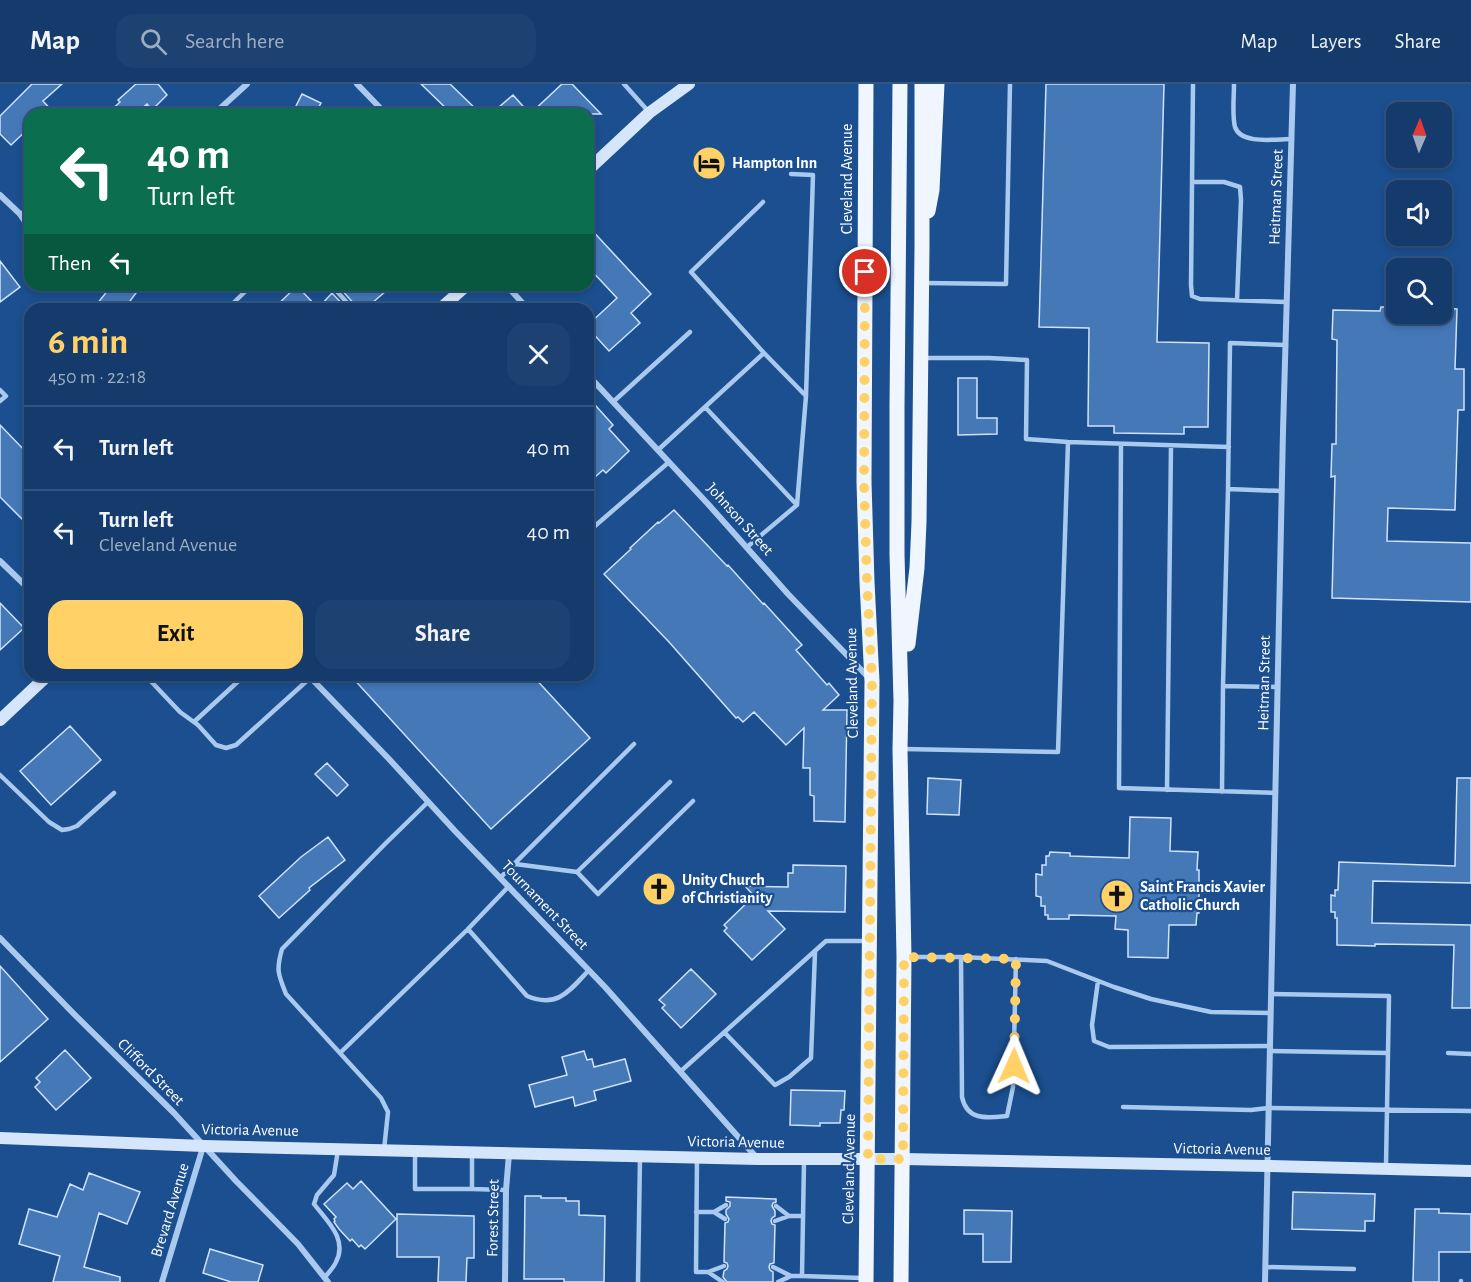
<!DOCTYPE html>
<html lang="en">
<head>
<meta charset="utf-8">
<style>
	body { margin:0; font-family:"Alegreya Sans",sans-serif; background:#1d4271; color:#f1f3f6; height:100vh; display:flex; flex-direction:column; font-size:22px; white-space:nowrap }
	* { box-sizing:border-box; margin:0 }
	p { font-size:20px; color:#9dadc1 }
	.icon { flex:none; width:33px; height:33px; fill:none; stroke:currentColor; stroke-width:2; stroke-linecap:round; stroke-linejoin:round }
	.map { position:relative; flex:1; overflow:hidden }
	.panel { position:absolute; left:24px; top:219px; width:570px; height:378px; display:flex; flex-direction:column; background:#143b6b; border-radius:18px; box-shadow:0 3px 9px #0003,0 0 0 2px #33557e }
	.panel>* { flex:none }
	.hud { position:absolute; left:24px; top:24px; width:570px; height:183px; border-radius:18px; box-shadow:0 3px 9px #0003,0 0 0 2px #33557e; background:#0b6e4f; color:#fff; overflow:hidden }
	.needle { width:39px; rotate:2deg }
	.buttons { position:absolute; left:1386px; top:18px; display:grid; gap:12px }
	.buttons a { display:grid; place-items:center; width:66px; height:66px; border-radius:12px; background:#143b6b; box-shadow:0 3px 9px #0003,0 0 0 2px #33557e; font-size:30px }
	.pin { position:absolute; display:grid; place-items:center; width:51px; height:51px; color:#fff; margin:-26px; border:3px solid #fff; border-radius:50%; box-shadow:0 2px 6px #0007 }
	.me { position:absolute; width:66px; margin:-33px; rotate:1deg; stroke-linejoin:round; filter:drop-shadow(0 0 4px #0008) }
	.turn { display:flex; align-items:center; gap:21px; height:126px; padding:0 24px; font-size:27px }
	.turn .icon { width:78px; height:78px; stroke-width:2.5 }
	.turn b { display:block; font-size:42px; line-height:51px }
	.then { display:flex; align-items:center; height:57px; padding:0 24px; background:#0003; gap:12px; font-size:22px }
	.round { display:grid; place-items:center; flex:none; width:63px; height:63px; border-radius:18px; background:#1d4271 }
	.overview { display:flex; align-items:center; justify-content:space-between; height:102px; padding:0 24px }
	h1 { font-size:36px; font-weight:700; line-height:45px; color:#ffd166 }
	.cta { display:flex; gap:12px; margin-top:auto; padding:12px 24px }
	.cta a { flex:1; height:69px; border-radius:18px; background:#ffd166; color:#111; font-size:24px; font-weight:700; line-height:69px; text-align:center }
	.cta a+a { background:#1d4271; color:#f1f3f6 }
	ul { padding:0; list-style:none }
	li { display:flex; align-items:center; gap:18px; height:84px; padding:0 24px; border-top:2px solid #33557e }
	li div { flex:1 }
	li b { display:block; font-size:22px }
	li em { font-style:normal }
	header { display:flex; align-items:center; gap:36px; box-sizing:border-box; height:84px; padding:0 30px; background:#143b6b; border-bottom:2px solid #33557e }
	header strong { font-size:28px }
	nav { display:flex; gap:33px; margin-inline-start:auto; font-size:21px }
	.search { width:420px; height:54px; background:#1d4271; display:flex; align-items:center; gap:15px; box-sizing:border-box; padding:0 21px; border-radius:18px; color:#9dadc1; font-size:22px }
	.map>svg:first-child { display:block }
</style>
</head>
<body>
<header>
<strong>Map</strong>
<div class="search"><svg class="icon" aria-label="search" viewBox="0 0 24 24"><circle cx="10" cy="10" r="6"/><path d="M15 15l6 6"/></svg>Search here</div>
<nav><a>Map</a><a>Layers</a><a>Share</a></nav>
</header>
<div class="map">
<svg width="1471" height="1198" viewBox="0 0 1471 1198">
	<rect width="100%" height="100%" fill="#1b4f8f"/>
	<path fill="#4478b7" stroke="#cfe3fa" stroke-width="1.5" d="M32,0H62L43,17L55,30H30V43L11,61L0,50V32Z
		M136,0H158L167,11L152,26L147,20L135,30H107L120,18L118,16Z
		M421,0H450L481,30H452Z
		M562,0H572L601,30H530Z
		M1046,0H1164L1157,258L1209,259L1208,343H1184V350L1114,349V342H1088L1089,244L1039,243Z
		M302,10L321,19L315,30H292Z
		M513,11L530,30H491Z
		M588,142L651,210L631,229L640,239L609,267L588,244V241L617,214L588,183Z
		M0,177L20,203L0,218Z
		M112,201H142L124,225H93Z
		M341,201H393L365,225H357L356,222L339,203Z
		M297,202L318,224L332,209L347,225H273Z
		M1381,223H1396V230H1442V224L1457,225L1455,285H1464V326H1458L1455,426L1388,424L1387,457L1471,459V518L1332,514L1335,392L1331,393L1332,360H1336L1337,256L1332,255L1333,226L1380,227Z
		M958,294H977V334H997V350L958,351Z
		M588,313L613,341L609,345L629,367L606,389L603,386L588,399Z
		M0,341L30,372V443L0,413Z
		M674,426L727,482L728,481L763,520L764,519L802,561L796,566L827,601L829,599L839,611L823,626H847L845,738L814,737V712L810,711V684H803L804,644L786,661L754,628L743,638L738,633L736,634L669,558L604,490L631,465L630,464L658,438L659,439Z
		M0,519L24,544L0,566Z
		M350,591H532L590,654L491,745Z
		M70,642L101,676L51,721L20,687Z
		M327,679L348,701L337,712L315,690Z
		M928,694L961,696L959,731L927,730Z
		M1457,694H1471V799L1373,797L1372,839L1471,841V924H1452L1454,861L1375,860V862L1337,861V834H1335V828H1331V811L1335,812V806H1338L1339,778L1455,782Z
		M1130,733L1171,734L1170,767L1198,768L1197,786H1199V829H1197L1196,841H1169L1168,874L1128,873V846L1115,845L1116,832L1069,831V835H1048V831H1045V822H1041V813L1036,812V790L1042,791V781H1046V772H1049L1050,768L1070,769V772L1129,774Z
		M328,753L345,776L309,804L310,806L279,834L259,812L301,773Z
		M793,781L846,782L845,828L768,827L785,845L752,876L724,847L727,844L724,841L754,812L745,802L788,803V789H793Z
		M0,882L48,935L0,978Z
		M691,885L716,910L681,944L662,924L665,921L659,916Z
		M65,966L91,994L56,1026L35,1003L40,998L36,994Z
		M584,967L587,976L592,975L594,983L625,975L631,997L594,1007L596,1016L575,1022L573,1013L535,1023L529,1001L567,991L562,973Z
		M791,1006L845,1007L844,1026H841L840,1039H820V1042L790,1041Z
		M89,1089L140,1108L127,1140L99,1129L84,1183L120,1193V1198H53L60,1172L19,1160L29,1125L57,1133L70,1100L83,1106Z
		M361,1097L396,1135L365,1165L361,1161L359,1163L352,1155L350,1157L339,1145L334,1138L335,1137L334,1135L336,1133L324,1120L347,1099L353,1105Z
		M1293,1108L1375,1110L1374,1137H1365V1147L1292,1145Z
		M525,1112H541V1114H566V1117H579V1131L605,1132L604,1198H564V1195H524Z
		M726,1113L776,1115V1118L773,1119L772,1122L775,1127V1132L772,1134L771,1137L772,1140L775,1141L774,1179L770,1180L769,1183L770,1186L773,1188V1198H727L723,1193L724,1187L727,1185L728,1182L727,1179L724,1178L725,1139L728,1138L729,1135L726,1130V1126L730,1122V1118L726,1117Z
		M1415,1125H1439V1129L1471,1130V1168H1439V1198H1413Z
		M964,1126L1012,1127L1011,1178H983V1150H964Z
		M397,1130L474,1132V1174H467L466,1198H438L439,1173H397Z
		M210,1165L263,1181L258,1198H231L203,1189Z"/>
	<g fill="none" stroke-linecap="round" stroke-linejoin="round">
		<path stroke="#a9c9ee" stroke-width="4.5" d="M624,0L648,27
			M1193,0L1191,201L1192,212L1200,215L1287,218
			M1234,0C1234,12 1232,32 1235,43C1241,61 1276,55 1292,55
			M1192,98H1224L1240,103L1241,116L1237,216
			M924,199L1006,200L1010,0
			M331,201L353,225
			M227,225L252,201
			M764,269L806,312
			M924,274H989L1027,276L1026,355L1068,358L1229,363
			M0,306L6,312L0,317
			M613,318L690,248
			M705,323L797,421
			M1121,360L1119,704L1276,709
			M658,366L764,269L691,188L763,118
			M1228,405L1223,602L1278,603
			M1282,407L1228,405L1230,259L1286,261
			M588,448L669,378
			M747,463L797,421L806,312L813,91L791,90
			M145,591L180,628L198,641L216,661L226,664L236,661L310,594
			M195,637L245,591
			M903,665L1058,668L1068,358
			M0,691L49,738L62,746L69,745L77,742L114,709
			M1167,706L1171,362
			M1222,708L1223,602
			M515,780L577,788L598,810L693,717
			M577,788L670,698
			M500,794L634,660
			M468,845L527,912C558,925 570,906 589,886
			M907,873H961L1047,877L1114,903L1151,915L1211,928L1271,929
			M961,873L962,1013C967,1037 987,1034 1007,1032L1013,1003L1016,875
			M1098,897L1092,941L1094,957L1109,963L1270,962
			M1271,910L1389,912L1386,1082
			M725,949L775,1001L789,993L811,974L815,868
			M1270,967L1388,969
			M340,969L468,845L509,802
			M1448,969L1471,970
			M681,987L826,857H866
			M1123,1023L1251,1026L1268,1024L1471,1027
			M384,1066L388,1028L381,1014L286,910C278,890 276,886 282,865L385,760L428,718
			M415,1069V1105H472V1071
			M697,1074L696,1188H708L724,1182
			M472,1105L506,1106
			M776,1122L789,1132
			M696,1128H714L725,1135
			M714,1128L726,1121
			M775,1137L789,1132H803
			M773,1183L791,1192L778,1198
			M1265,1183L1354,1185
			M708,1188L723,1198
			M791,1192H802L804,1077
			M802,1192L862,1194
			M325,1193C329,1188 334,1183 336,1178C348,1155 327,1137 314,1120L317,1111L334,1091L338,1066
			M638,1198L640,1073
			M1461,1198V1197"/>
		<path stroke="#a9c9ee" stroke-width="6" d="M357,0L386,30
			M214,30L247,0
			M0,111L19,129L30,133
			M20,130L30,145
			M506,201L528,225
			M588,291L708,420L788,510L869,594
			M0,477L30,506
			M308,591L389,675L455,747L605,903L757,1074
			M0,854L76,932L174,1029L236,1097L298,1160L328,1198
			M162,1198L203,1063
			M505,1198L506,1106L509,1070
			M1265,1198L1283,347L1293,0"/>
		<path stroke="#d6e6fa" stroke-width="12" d="M588,86L649,29L689,0
			M440,225L467,201
			M0,636L48,591
			M0,1054L204,1062L758,1075H903L1267,1082L1471,1087"/>
		<path stroke="#f0f6ff" stroke-width="15" d="M866,0L864,398L867,498L872,597L866,1198
			M900,0L897,323V470L901,617L900,665L904,873L901,1198
			M928,127L932,106L937,0
			M908,560L917,484L919,438L922,162V0"/>
	</g>
	<g fill="none" stroke-linecap="round" stroke-linejoin="round">
		<path stroke="#ffd166" stroke-width="10" stroke-dasharray="0 18" d="M865,188L864,398L867,498L872,597L868,1075H903L904,873L1016,875L1014,982"/>
	</g>
	<defs>
		<g id="hotel-disc" transform="scale(1.725)"><circle r="9.5" fill="#ffd166" stroke="#1b4f8f"/><path d="M-6-4.5h1.5V1H6V5H4.5V3h-9V5H-6ZM-4 0a1.8 1.8 0 1 1 3.6 0ZM.5 0V-2.5h3Q6-2.5 6 0Z" fill="#111"/></g>
		<g id="church-disc" transform="scale(1.725)"><circle r="9.5" fill="#ffd166" stroke="#1b4f8f"/><path d="M-1.2-6h2.4v3.5h3.3v2.4h-3.3V6h-2.4V-.1h-3.3v-2.4h3.3Z" fill="#111"/></g>
	</defs>
	<g fill-rule="evenodd">
		<use href="#hotel-disc" x="709" y="79"/>
		<use href="#church-disc" x="659" y="805"/>
		<use href="#church-disc" x="1117" y="812"/>
	</g>
	<g text-anchor="middle" dominant-baseline="central" stroke-width="4.5" stroke-linejoin="round" paint-order="stroke">
		<g font-size="16" font-weight="bold" fill="#fff" stroke="#1b4f8f" text-anchor="start">
			<text x="732" y="79">Hampton Inn</text>
			<text x="682" y="796">Unity Church<tspan x="682" dy="18">of Christianity</tspan></text>
			<text x="1140" y="803">Saint Francis Xavier<tspan x="1140" dy="18">Catholic Church</tspan></text>
		</g>
		<g font-size="16" fill="#fff" stroke="#1b4f8f">
			<text transform="translate(847 95) rotate(-90)">Cleveland Avenue</text>
			<text transform="translate(1276 113) rotate(-88)">Heitman Street</text>
			<text transform="translate(740 435) rotate(48)">Johnson Street</text>
			<text transform="translate(852 599) rotate(-91)">Cleveland Avenue</text>
			<text transform="translate(1264 599) rotate(-89)">Heitman Street</text>
			<text transform="translate(545 821) rotate(46)">Tournament Street</text>
			<text transform="translate(151 988) rotate(45)">Clifford Street</text>
			<text transform="translate(250 1046) rotate(1)">Victoria Avenue</text>
			<text transform="translate(736 1058) rotate(1)">Victoria Avenue</text>
			<text transform="translate(1222 1065) rotate(1)">Victoria Avenue</text>
			<text transform="translate(849 1085) rotate(-89)">Cleveland Avenue</text>
			<text transform="translate(170 1126) rotate(-73)">Brevard Avenue</text>
			<text transform="translate(493 1134) rotate(-89)">Forest Street</text>
		</g>
	</g>
</svg>
<div class="buttons">
<a><svg class="needle" viewBox="-14 -14 28 28"><path d="M0-13l5 13h-10z" fill="#e53935"/><path d="M0 13l5-13h-10z" fill="#9dadc1"/></svg></a>
<a><svg class="icon" aria-label="sound" viewBox="0 0 24 24"><path d="M4 9h4l5-4v14l-5-4H4zM17 9q2 3 0 6"/></svg></a>
<a><svg class="icon" aria-label="search" viewBox="0 0 24 24"><circle cx="10" cy="10" r="6"/><path d="M15 15l6 6"/></svg></a>
</div>
<div class="pin" style="left:865px;top:188px;background:#d93025"><svg class="icon" aria-label="arrive" viewBox="0 0 24 24"><path d="M6 21V4h12l-3 4 3 4H6"/></svg></div>
<svg class="me" style="left:1014px;top:982px" viewBox="-20 -20 40 40"><path d="M0-17L14 15 0 8-14 15z" fill="#ffd166" stroke="#fff" stroke-width="4"/></svg>
<div class="hud">
<div class="turn"><svg class="icon" aria-label="left" viewBox="0 0 24 24"><path d="M17 20v-9H6M10 6l-5 5 5 5"/></svg><div><b>40 m</b>Turn left</div></div>
<div class="then">Then<svg class="icon" aria-label="left" viewBox="0 0 24 24"><path d="M17 20v-9H6M10 6l-5 5 5 5"/></svg></div>
</div>
<section class="panel">
<div class="overview"><div><h1>6 min</h1><p>450 m · 22:18</p></div><a class="round"><svg class="icon" aria-label="close" viewBox="0 0 24 24"><path d="M6 6l12 12M18 6L6 18"/></svg></a></div>
<ul>
<li><svg class="icon" aria-label="left" viewBox="0 0 24 24"><path d="M17 20v-9H6M10 6l-5 5 5 5"/></svg><div><b>Turn left</b></div><em>40 m</em></li>
<li><svg class="icon" aria-label="left" viewBox="0 0 24 24"><path d="M17 20v-9H6M10 6l-5 5 5 5"/></svg><div><b>Turn left</b><p>Cleveland Avenue</p></div><em>40 m</em></li>
</ul>
<div class="cta"><a>Exit</a><a>Share</a></div>
</section>
</div>
</body>
</html>
